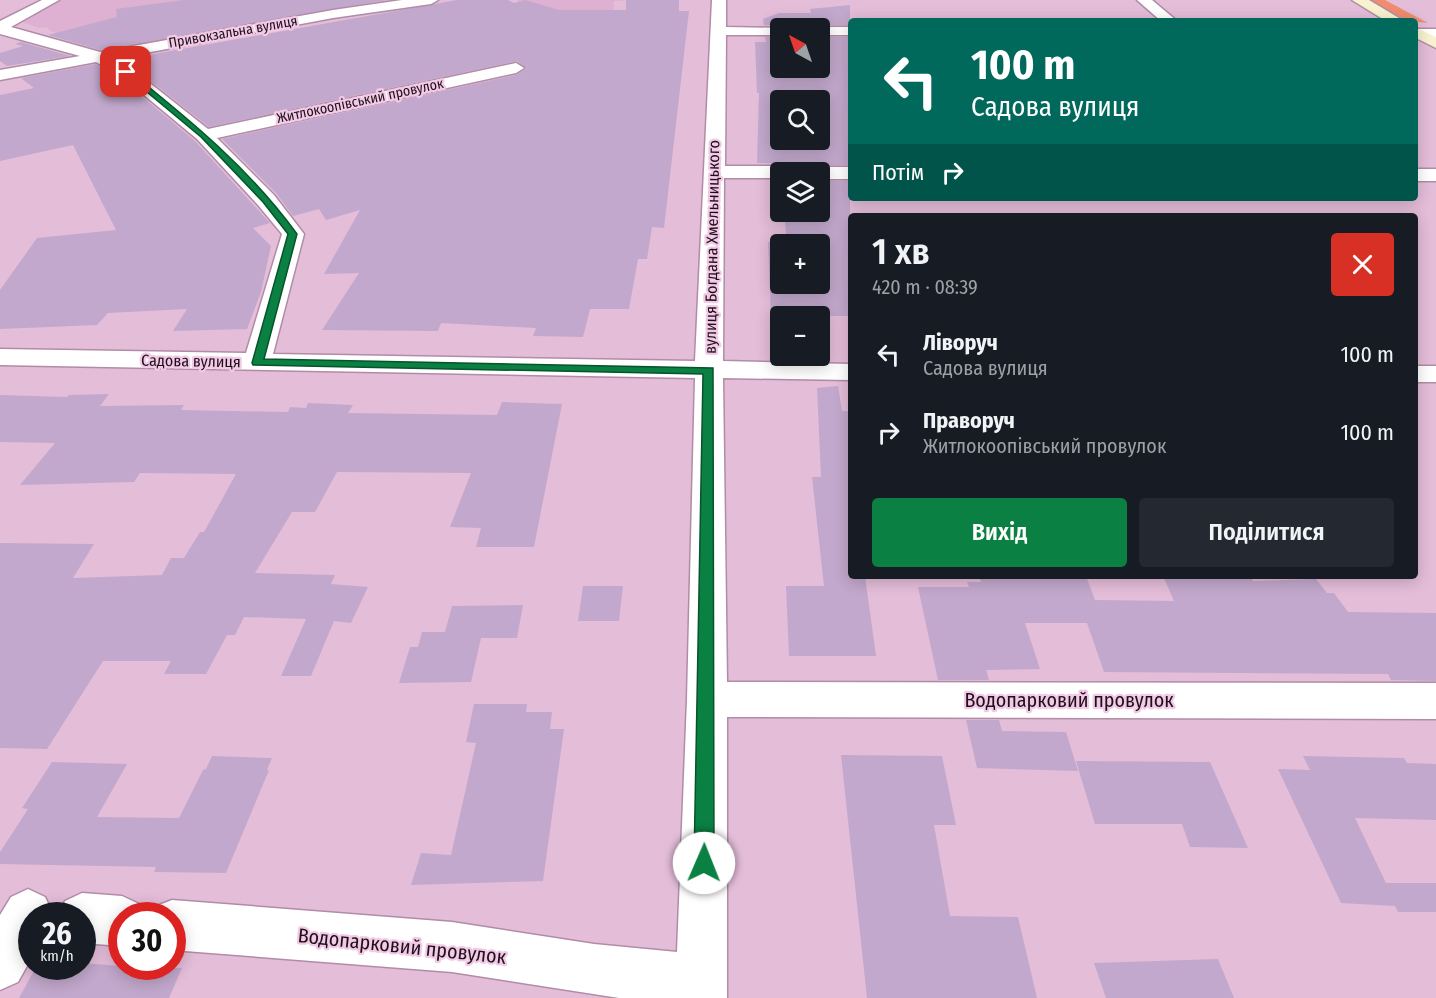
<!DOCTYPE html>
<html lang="uk">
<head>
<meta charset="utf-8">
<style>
	body { margin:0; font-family:"Fira Sans Condensed",sans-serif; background:#242831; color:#f1f3f6; height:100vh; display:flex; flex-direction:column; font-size:22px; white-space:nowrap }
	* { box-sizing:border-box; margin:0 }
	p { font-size:20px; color:#9ea1a6 }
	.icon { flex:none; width:33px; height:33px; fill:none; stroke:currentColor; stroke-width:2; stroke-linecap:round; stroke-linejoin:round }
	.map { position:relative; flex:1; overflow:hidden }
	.panel { position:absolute; left:848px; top:213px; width:570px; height:366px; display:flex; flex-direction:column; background:#171b24; border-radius:6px; box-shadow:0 3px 15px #0003 }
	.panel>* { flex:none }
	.hud { position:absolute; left:848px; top:18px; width:570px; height:183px; border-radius:6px; box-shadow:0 3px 15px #0003; background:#00695c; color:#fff; overflow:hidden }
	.needle { width:39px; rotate:320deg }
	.tools { position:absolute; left:770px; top:18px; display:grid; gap:12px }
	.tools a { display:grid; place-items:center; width:60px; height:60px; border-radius:6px; background:#171b24; box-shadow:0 3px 15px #0003; font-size:30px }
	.speed { position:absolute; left:18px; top:902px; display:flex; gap:12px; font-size:30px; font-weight:700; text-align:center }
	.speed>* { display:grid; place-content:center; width:78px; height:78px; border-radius:50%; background:#171b24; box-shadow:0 3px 15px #0003; line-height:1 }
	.speed small { font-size:15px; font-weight:400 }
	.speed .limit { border:9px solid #d22; background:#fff; color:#111 }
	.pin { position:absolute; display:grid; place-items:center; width:51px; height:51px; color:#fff; margin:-26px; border-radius:12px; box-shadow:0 3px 9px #0006 }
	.me { position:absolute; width:66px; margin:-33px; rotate:1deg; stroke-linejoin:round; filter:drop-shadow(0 0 4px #0008) }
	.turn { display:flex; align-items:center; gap:21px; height:126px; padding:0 24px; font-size:27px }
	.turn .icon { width:78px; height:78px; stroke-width:2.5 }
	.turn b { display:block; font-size:42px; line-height:51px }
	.then { display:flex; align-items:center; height:57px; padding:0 24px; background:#0003; gap:12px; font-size:22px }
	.round { display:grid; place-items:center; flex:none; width:63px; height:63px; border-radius:6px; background:#242831 }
	.headline { display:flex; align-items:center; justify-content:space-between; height:102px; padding:0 24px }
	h1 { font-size:36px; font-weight:600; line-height:45px }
	.cta { display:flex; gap:12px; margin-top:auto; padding:12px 24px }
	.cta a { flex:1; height:69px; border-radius:6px; background:#0b8043; color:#fff; font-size:24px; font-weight:600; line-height:69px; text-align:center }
	.cta a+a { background:#242831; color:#f1f3f6 }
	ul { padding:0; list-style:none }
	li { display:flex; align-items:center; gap:18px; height:78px; padding:0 24px }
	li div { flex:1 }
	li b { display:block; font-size:22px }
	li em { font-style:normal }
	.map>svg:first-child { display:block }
</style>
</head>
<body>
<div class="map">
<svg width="1436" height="998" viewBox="0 0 1436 998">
	<rect width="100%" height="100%" fill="#e4bdd9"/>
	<path fill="#deb0d1" d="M60,0H441L410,5L371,6L366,3L241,25L243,27L197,38L192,32L161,38L165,43L114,52L110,46L93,44L50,31L47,27L40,28L18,21Z
		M518,0H631L614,1L613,21L512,28Z"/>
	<path fill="#f08c6f" d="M1369,0H1385L1428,23L1408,21Z"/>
	<path fill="#c2a8cc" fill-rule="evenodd" d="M184,0H386L100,50L48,35L117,17L116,9Z
		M457,0H508L514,3L525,0L559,10H626V0H679V11H689L664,228L652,227L647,259H638L629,309H590L583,337L533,336L536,328L441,323L438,331L322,330L359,273L324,274L360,210L326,220L319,209L293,216L276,193L222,139L516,75L526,69L517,61L209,127L133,67L120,60Z
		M850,5V25H819L811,28L764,25L763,19L779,13H811L810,9Z
		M765,37H780V68H819V37H850V165H819L809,169L799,164L757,163L759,93H757L755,42H766ZM780,100H819V140H780Z
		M21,42L70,56L7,66L0,61V53L23,46L15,44Z
		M96,64L119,77L195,141L270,223L253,228L271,246L261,292L247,329L173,331L187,309L108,313L97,325L0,329V290L37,238L116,230L73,145L0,161V95L34,88L21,78Z
		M819,181H850V316H771L768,242H787L784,212H819ZM780,244H819V284H780Z
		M838,386L842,411H848L850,434V460H848L850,475V576H865L876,656H789L786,586H824L812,477H821L817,388Z
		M109,394L100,406L184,405L181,410L288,412L290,407L306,408L308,403L353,405L348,413L497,415L502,402L562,404L534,547H476L481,528L450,527L471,473L337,472L315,512H292L255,573L335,575L331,584L368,587L351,623L334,621L311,676H281L306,619L244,617L235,635H227L206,674H164L171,661H103L47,749L0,748V543L94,544L73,578L162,575L171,558H184L200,532H204L236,474L140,473L134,482L20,485L55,443L0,442V395L67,397L69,395Z
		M979,576H1086L1095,600L1174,601L1163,576H1251L1253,581L1316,579L1327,593H1334L1348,612L1436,613V681L1391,680L1388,674L1104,672L1087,623H1025L1040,669L986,670L989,680H938L918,587H969L967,582H981Z
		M583,586H623L619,621H578Z
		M523,605L517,638H481L471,682L399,683L410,647H418L422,632H445L452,606Z
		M474,704H527L526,712H552L550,729H564L543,881L411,885L421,853L451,855L476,743L466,742Z
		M966,720H999L1002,731L1066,732L1078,771L977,768Z
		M841,755L942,756L956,825H934L950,916L1018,917L1037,998H867Z
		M212,756L272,758L267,770H269L226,873L154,872L156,867L0,864V852L28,809L22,808L52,762L127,764L97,817L179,818L203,770L206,769Z
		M1303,756L1404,758L1407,763L1436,764V820L1355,818L1386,883H1436V912H1398L1395,906L1341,903L1278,769L1310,770Z
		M1076,761L1210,762L1248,848L1190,847L1182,824H1095Z
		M1218,959L1234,998H1106L1094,963Z
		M82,963L122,966L182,968L169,998H19L35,969L60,970L62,966H82Z"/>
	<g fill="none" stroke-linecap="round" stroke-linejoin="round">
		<g stroke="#b18ca6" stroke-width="3">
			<path id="minor" d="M42,0H59L11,27L100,52L333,10L402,0H438L431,4L333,18L113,59L132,69L208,129L516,63L524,68L516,73L217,138L274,195L304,234L273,354L695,361L712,0H726V27L785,28H780V35H726L725,166H799L806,168L809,172H780V178H724L723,361L850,364V380L723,378L727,682L1436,683V719L727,717V998H619L452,972L172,950V915H151L154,907L172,900L452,922L594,944L677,952L687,699L695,378L0,365V349L246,353L282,234L258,205L197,139L120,75L96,62L0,80V70L80,56L0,34V21Z
				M1137,0H1152L1177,21H1161Z
				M819,27H850V35H819V28H813Z
				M1414,29H1436V37H1414Z
				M819,167H850V179H819V172H809L812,169Z
				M1414,169H1436V181H1414Z
				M1414,366H1436V382H1414Z
				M28,889L45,897L53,914L32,915V957L18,982L0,990V915L11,897Z
				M82,893L122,896L139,904L144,915H122V946L82,943V915H59L65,901Z"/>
		</g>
		<g stroke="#b18ca6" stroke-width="3">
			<path id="secondary" d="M1352,0H1369L1404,21H1386Z
				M1414,27L1436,37V48L1414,37Z"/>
		</g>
		<use href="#minor" fill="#fff" fill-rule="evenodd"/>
		<use href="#secondary" fill="#f9f2d1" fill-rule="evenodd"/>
	</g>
	<path fill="#0b8043" stroke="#07532c" stroke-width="1.5" d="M124,71H129C190,120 250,169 297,234L264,359L713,368L714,863L711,870L704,872L697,870L694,863L703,374L253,365L252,363L288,234L263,202L201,137L124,73Z"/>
	<g text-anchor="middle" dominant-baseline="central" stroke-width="4.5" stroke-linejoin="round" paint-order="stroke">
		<g font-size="14" fill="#1e101a" stroke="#f2cae6">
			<text transform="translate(233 32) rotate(-10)">Привокзальна вулиця</text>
			<text transform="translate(360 101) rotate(-12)">Житлокоопівський провулок</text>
		</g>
		<g font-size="16" fill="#1e101a" stroke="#f2cae6">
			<text transform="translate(712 247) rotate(-89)">вулиця Богдана Хмельницького</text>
			<text transform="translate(191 361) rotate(1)">Садова вулиця</text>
		</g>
		<g font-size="20" fill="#1e101a" stroke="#f2cae6">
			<text x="1069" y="700">Водопарковий провулок</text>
			<text transform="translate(402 946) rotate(6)">Водопарковий провулок</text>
		</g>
	</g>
</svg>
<div class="tools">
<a><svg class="needle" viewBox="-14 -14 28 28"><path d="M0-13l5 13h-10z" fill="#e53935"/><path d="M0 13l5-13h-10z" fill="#9ea1a6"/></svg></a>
<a><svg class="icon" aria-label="search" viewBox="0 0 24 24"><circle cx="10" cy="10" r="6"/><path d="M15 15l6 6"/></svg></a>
<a><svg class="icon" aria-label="layers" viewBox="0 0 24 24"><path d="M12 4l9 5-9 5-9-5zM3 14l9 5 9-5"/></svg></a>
<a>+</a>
<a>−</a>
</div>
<div class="speed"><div>26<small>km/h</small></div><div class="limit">30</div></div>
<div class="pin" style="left:126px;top:72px;background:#d93025"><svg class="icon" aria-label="arrive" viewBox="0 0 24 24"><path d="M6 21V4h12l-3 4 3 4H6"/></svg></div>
<svg class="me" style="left:704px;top:863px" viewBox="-20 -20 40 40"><circle r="19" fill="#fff"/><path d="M0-13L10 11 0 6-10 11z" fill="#0b8043"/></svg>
<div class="hud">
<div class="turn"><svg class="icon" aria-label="left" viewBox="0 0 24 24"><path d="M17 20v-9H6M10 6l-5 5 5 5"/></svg><div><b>100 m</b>Садова вулиця</div></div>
<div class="then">Потім<svg class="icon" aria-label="right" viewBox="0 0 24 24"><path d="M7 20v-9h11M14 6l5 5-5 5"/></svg></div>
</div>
<section class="panel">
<div class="headline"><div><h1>1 хв</h1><p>420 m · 08:39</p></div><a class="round" style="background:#d93025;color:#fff"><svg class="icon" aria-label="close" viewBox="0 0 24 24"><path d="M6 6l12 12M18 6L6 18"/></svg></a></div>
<ul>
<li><svg class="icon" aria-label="left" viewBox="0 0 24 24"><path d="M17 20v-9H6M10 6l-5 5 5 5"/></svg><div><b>Ліворуч</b><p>Садова вулиця</p></div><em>100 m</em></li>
<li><svg class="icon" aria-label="right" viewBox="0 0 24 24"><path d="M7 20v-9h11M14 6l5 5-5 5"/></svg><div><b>Праворуч</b><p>Житлокоопівський провулок</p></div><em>100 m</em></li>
</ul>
<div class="cta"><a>Вихід</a><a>Поділитися</a></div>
</section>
</div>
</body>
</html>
